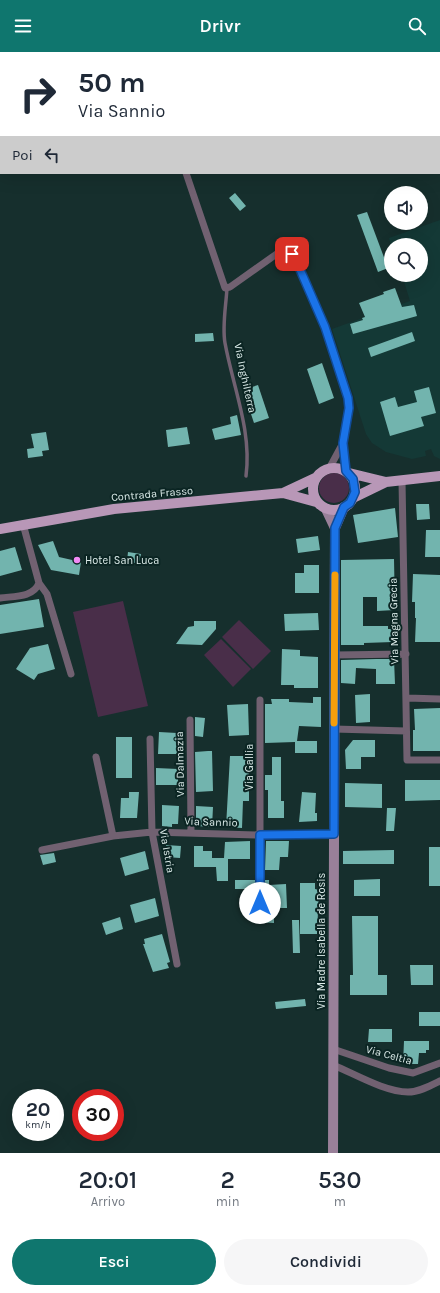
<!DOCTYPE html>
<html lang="it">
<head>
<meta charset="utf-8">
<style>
	body { margin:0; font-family:Karla,sans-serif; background:#f6f6f7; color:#1f2937; height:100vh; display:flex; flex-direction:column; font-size:15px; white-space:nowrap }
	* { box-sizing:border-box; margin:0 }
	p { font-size:13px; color:#747a83 }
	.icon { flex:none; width:22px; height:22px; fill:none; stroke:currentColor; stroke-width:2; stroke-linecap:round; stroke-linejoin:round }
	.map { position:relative; height:1101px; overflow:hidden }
	.sheet { display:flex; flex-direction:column; background:#fff; flex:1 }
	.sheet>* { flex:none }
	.banner { position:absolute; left:0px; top:0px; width:440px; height:122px; box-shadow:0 4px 16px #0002; background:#fff; color:#1f2937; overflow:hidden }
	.tools { position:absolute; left:384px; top:134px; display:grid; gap:8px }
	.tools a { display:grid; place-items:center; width:44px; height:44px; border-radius:50%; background:#fff; box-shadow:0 4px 16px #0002; font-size:20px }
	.speed { position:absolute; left:12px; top:1037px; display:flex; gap:8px; font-size:20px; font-weight:700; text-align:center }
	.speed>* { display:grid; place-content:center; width:52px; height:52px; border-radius:50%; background:#fff; box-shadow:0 4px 16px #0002; line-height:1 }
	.speed small { font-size:10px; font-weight:400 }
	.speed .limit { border:6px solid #d22; background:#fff; color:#111 }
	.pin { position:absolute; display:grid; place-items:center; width:34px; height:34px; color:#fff; margin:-17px; border-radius:8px; box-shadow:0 2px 6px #0006 }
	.me { position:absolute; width:44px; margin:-22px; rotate:0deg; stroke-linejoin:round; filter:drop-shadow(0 0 3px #0008) }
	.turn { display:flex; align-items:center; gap:14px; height:84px; padding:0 12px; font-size:18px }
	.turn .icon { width:52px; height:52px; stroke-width:2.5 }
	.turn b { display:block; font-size:28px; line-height:34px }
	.then { display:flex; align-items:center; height:38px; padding:0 12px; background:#0003; gap:8px; font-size:15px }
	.eta { display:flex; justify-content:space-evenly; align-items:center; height:68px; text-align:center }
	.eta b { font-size:24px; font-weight:600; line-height:28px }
	.primary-button { display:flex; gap:8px; margin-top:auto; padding:8px 12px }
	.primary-button a { flex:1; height:46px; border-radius:24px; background:#0f766e; color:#fff; font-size:16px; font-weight:600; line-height:46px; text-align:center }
	.primary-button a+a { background:#f6f6f7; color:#1f2937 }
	header { display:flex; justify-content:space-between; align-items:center; height:52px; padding:0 12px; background:#0f766e; color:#fff; font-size:18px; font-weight:600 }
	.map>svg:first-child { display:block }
</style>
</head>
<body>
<header><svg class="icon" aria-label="menu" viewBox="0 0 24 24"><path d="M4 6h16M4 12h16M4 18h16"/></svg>Drivr<svg class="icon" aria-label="search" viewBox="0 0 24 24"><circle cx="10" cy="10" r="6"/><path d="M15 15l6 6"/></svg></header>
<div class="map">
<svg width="440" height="1101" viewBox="0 0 440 1101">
	<rect width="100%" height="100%" fill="#162f2d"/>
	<path fill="#143936" d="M440,168V407L434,404L431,397L425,399L426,404L412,407L386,400L372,391L366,382L332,277L410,249L402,223H421V193H391L389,186Z"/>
	<path fill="#492e49" d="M319 436a15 15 0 1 1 30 0a15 15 0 1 1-30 0Z
		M123,549L148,654L98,665L73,560Z
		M239,568L271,599L253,617L222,585Z
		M221,587L251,617L233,635L204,603Z"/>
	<path fill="#72b4ae" d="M235,141L246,154L240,159L229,146Z
		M367,160L388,216L378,220L357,163Z
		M395,236L402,255L414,253L417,264L353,282L350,272L363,268L362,266L365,265L359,251L384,242L383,240Z
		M412,280L415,289L371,305L368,296Z
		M213,281L214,289L195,290V282Z
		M322,311L334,346L319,352L307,317Z
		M258,333L269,366L254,371L243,338Z
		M429,335L436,361L421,365L424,374L390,384L380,350L395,345L398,355L417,350L414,339Z
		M237,363L241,383L215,388L212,377L231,372L230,365Z
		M187,375L190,392L168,395L166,378Z
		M46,380L49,398L42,399L43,404L28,406L27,397L34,396L31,382Z
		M416,452H429L430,467L417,468Z
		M395,456L398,485L358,491L353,463Z
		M426,478H440V505H425Z
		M318,484L320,498L298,501L296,487Z
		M53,489L59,505L81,510L79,523L51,518L38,493Z
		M15,495L22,518L0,524V499Z
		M128,500L141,502L139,512L127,509Z
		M394,507L395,558L377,559V545H363V574H388V577H393V590L364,591V593H341V508Z
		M304,513H319V541H295V521H304Z
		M413,522L440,523V590H415L416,566H415V550H412Z
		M39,547L44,575L0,582V553Z
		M318,561L319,578L285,579L284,562Z
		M194,569H216V577L202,593L176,592L188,575L194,574Z
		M48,592L55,617L38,622L34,628L16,617L30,596Z
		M282,597L300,598V604L318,605V636H294V633H281Z
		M376,607H394L395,632H376V617L356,616L355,632L341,631V608Z
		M370,642V670L356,671L355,643Z
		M313,645H321V675L299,674L297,689H317V701H295V690L265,691V652H272L271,647H289V650L313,651Z
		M248,652L249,683L229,684L227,653Z
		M440,656V699H413V678H415L414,657Z
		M195,665L205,666L203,685L195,684Z
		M159,680L177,681V702H158Z
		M116,685H132V726H116Z
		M353,688H375V705H361V717H346L345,698Z
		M208,699H212L213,739L196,740L195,700Z
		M230,704H249V749H243L242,776L226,775Z
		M272,705H281V749H284V766H268V738H265V723H272Z
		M156,716L178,717V733H156Z
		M405,728H440V748L405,749Z
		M345,731L382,732V756L345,755Z
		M129,740H139L137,766H120L121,746H129Z
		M302,740L316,741L315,761H317V769L299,770Z
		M162,753L179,754L178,772H172V775L162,774Z
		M196,754L213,755L212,775L196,774Z
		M387,756H396L394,779H386Z
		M250,789V807H228V829H217L216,815H194V794H203V799H212V806H224L225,790Z
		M266,789H289L288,805H280L279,818H265Z
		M166,793L181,794L180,806L166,805Z
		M429,795H440V834H429Z
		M394,798V812H343V799Z
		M145,799L149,817L125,824L120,806Z
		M54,801L56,810L43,813L40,803Z
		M380,827V844H354V828Z
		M235,828H255V837H235Z
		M265,828H269V833L286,832L287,856H274V871L257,870V859H265Z
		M300,831H315V837L319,838L317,882H300Z
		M155,846L159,864L135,871L130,853Z
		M352,864H378V923H387V943H350V923H353Z
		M120,865L123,877L106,883L102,871Z
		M292,868H299L300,901H293Z
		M162,882L170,910L167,911L169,916L153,920L143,892H145L144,887Z
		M410,913H433V933H411Z
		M305,947L306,954L276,957L275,950Z
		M419,960H440V974H419Z
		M369,977H392V990H368Z
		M404,989H429V998H426V1001H419L418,1012H403Z"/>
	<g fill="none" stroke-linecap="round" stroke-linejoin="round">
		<path stroke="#716171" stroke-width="3.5" d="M227,236C226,254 222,274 225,291C233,335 252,379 246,424"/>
		<path stroke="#716171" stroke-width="7" d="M159,0V1
			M186,121L225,236L230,235L278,201L288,200L295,206L325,275L349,352L343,391L346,419
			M330,415L343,391
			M402,429L407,708H440
			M23,472L39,531L47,542L71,622
			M0,546C14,544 33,546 39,531
			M335,603L406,602
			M407,646L440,647
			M260,648V851
			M190,668L191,780
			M334,677L406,679
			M150,687L152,780L177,912
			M96,705L113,784
			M42,798L113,784L152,780L260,783L333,782
			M333,997L389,1016L413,1021L440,1011
			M333,1013C355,1022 385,1040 408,1040C419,1040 430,1034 440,1029"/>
		<path stroke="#998099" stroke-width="10" d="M326,457L335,476L333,1101
			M335,476L344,455"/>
		<path stroke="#b897b7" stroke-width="10" d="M313 437a21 21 0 1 1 42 0a21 21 0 1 1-42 0Z
			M349,421L386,430L440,424
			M283,441L316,450
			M353,446L386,430
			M0,477L114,457L283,441L315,426"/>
	</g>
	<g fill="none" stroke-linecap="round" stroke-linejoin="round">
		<g stroke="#114b97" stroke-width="10">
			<path id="route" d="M260,851V783L334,782L335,476L344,455L350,451L355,440L353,427L346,419L343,391L349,356L348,346L325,275L295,206L292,202"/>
		</g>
		<use href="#route" stroke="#1a73e8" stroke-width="7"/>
		<path stroke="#f59e0b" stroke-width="7" d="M334,671L335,523"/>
	</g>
	<circle fill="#f18af4" stroke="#0b2523" stroke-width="1.5" cx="77" cy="508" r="4"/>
	<g text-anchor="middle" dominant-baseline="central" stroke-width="4" stroke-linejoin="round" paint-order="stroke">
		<g font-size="11" fill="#ddecea" stroke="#0b2523">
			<text transform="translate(245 326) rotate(78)">Via Inghilterra</text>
			<text transform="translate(152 442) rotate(-5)">Contrada Frasso</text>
			<text transform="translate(394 569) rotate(-91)">Via Magna Grecia</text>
			<text transform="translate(180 712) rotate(-91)">Via Dalmazia</text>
			<text transform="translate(249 715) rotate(-90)">Via Gallia</text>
			<text transform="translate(211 770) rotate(2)">Via Sannio</text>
			<text transform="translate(167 799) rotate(80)">Via Istria</text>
			<text transform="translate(321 889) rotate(-90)">Via Madre Isabella de Rosis</text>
			<text transform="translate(389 1003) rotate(15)">Via Celtia</text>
		</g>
		<g font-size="11" fill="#ddecea" stroke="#0b2523" text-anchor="start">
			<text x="85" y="508">Hotel San Luca</text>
		</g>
	</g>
</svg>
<div class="tools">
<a><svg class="icon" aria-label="sound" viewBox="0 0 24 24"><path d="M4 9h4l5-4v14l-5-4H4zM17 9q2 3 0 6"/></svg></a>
<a><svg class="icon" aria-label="search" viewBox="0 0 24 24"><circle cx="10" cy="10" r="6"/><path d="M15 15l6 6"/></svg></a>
</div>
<div class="speed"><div>20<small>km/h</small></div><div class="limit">30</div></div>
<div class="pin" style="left:292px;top:202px;background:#d93025"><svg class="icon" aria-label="arrive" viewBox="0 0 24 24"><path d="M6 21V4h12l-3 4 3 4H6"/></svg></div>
<svg class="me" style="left:260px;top:851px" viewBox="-20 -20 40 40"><circle r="19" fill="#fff"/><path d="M0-13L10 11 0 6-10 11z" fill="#1a73e8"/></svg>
<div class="banner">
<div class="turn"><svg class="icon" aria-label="right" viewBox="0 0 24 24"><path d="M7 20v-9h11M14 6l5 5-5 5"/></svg><div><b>50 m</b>Via Sannio</div></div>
<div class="then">Poi<svg class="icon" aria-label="left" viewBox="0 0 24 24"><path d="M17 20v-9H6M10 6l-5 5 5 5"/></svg></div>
</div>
</div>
<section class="sheet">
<div class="eta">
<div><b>20:01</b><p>Arrivo</p></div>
<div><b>2</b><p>min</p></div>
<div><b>530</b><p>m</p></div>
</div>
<div class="primary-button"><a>Esci</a><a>Condividi</a></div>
</section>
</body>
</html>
